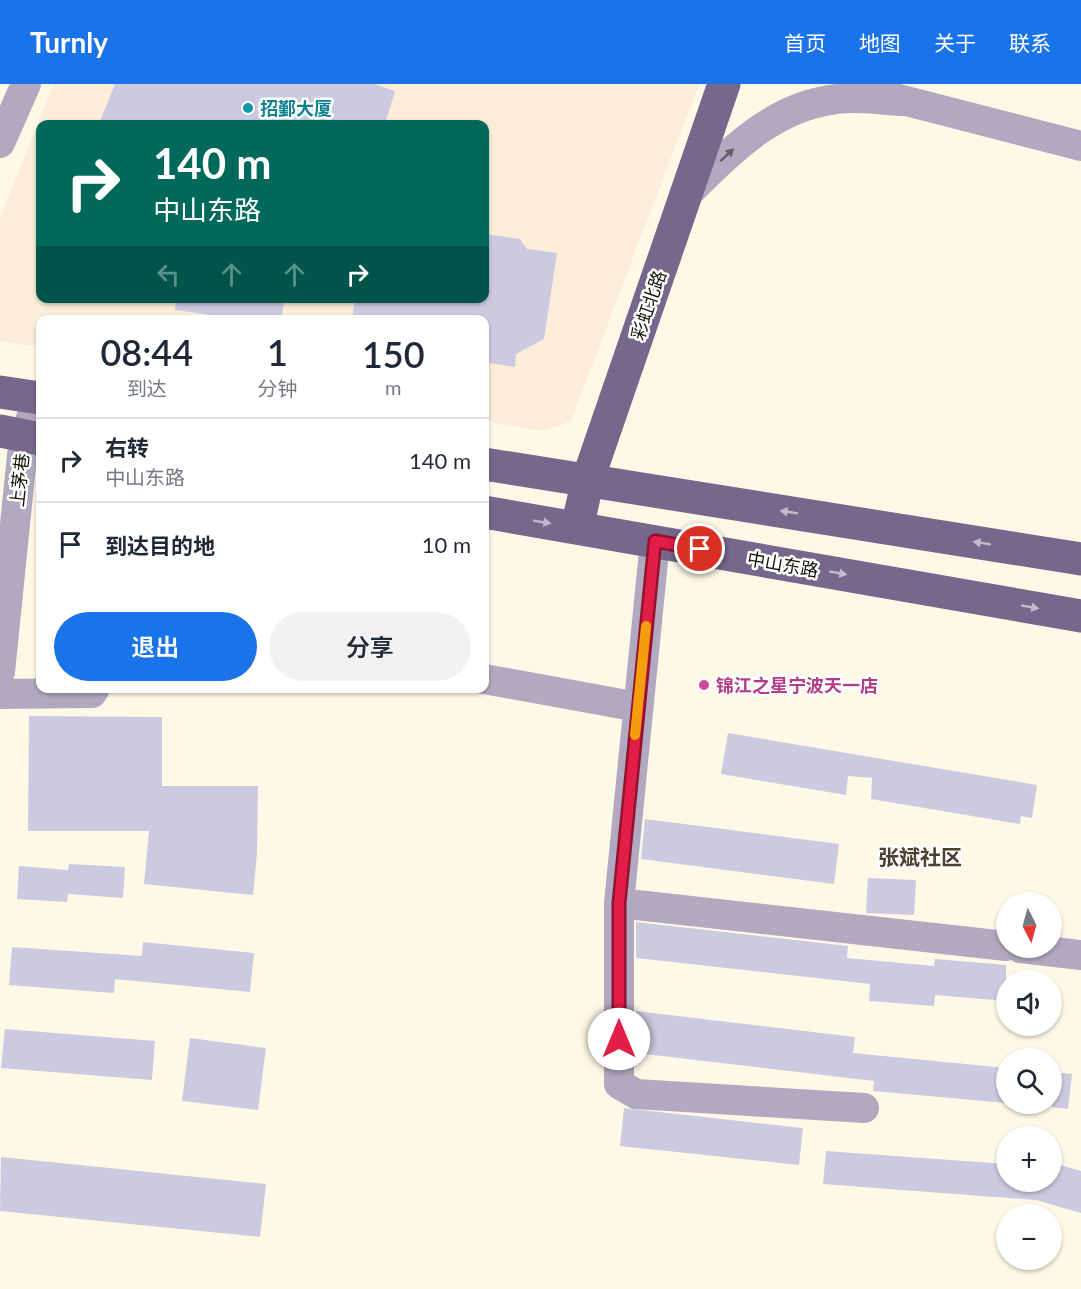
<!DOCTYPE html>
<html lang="zh">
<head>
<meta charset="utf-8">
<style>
	body { margin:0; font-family:Lato,"Noto Sans SC",sans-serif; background:#f2f2f3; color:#1f2937; height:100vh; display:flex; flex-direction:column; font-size:22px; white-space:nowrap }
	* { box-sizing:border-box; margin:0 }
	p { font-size:20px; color:#747a83 }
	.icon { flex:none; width:33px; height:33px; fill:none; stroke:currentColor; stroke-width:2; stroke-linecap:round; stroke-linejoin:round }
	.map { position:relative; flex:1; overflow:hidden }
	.drawer { position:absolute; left:36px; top:231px; width:453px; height:378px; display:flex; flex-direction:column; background:#fff; border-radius:12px; box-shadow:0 2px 4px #0004 }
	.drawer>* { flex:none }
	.guide { position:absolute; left:36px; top:36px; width:453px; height:183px; border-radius:12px; box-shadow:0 2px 4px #0004; background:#00695c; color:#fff; overflow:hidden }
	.needle { width:39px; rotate:174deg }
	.tools { position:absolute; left:996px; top:808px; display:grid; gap:12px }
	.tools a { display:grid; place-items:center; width:66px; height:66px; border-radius:50%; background:#fff; box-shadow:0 2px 4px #0004; font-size:30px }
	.pin { position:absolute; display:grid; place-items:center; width:51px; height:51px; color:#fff; margin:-26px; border:3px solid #fff; border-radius:50%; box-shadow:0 2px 6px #0007 }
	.me { position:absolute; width:66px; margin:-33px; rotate:0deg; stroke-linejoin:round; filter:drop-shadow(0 0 4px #0008) }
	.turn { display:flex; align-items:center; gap:21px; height:126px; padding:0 18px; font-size:27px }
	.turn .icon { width:78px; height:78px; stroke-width:2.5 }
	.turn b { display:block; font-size:42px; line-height:51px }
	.lanes { display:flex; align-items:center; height:57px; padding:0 18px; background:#0003; justify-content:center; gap:30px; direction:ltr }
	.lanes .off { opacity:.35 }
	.eta { display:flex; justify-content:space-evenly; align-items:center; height:102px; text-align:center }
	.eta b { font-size:36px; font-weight:600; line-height:42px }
	.primary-button { display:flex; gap:12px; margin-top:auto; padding:12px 18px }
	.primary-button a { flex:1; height:69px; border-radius:36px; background:#1a73e8; color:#fff; font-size:24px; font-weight:600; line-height:69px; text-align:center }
	.primary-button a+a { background:#f2f2f3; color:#1f2937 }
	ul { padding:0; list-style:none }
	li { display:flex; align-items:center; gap:18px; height:84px; padding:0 18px; border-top:2px solid #e0e1e3 }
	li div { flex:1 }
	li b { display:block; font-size:22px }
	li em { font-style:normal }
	header { display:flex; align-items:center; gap:36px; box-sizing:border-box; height:84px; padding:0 30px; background:#1a73e8; color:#fff }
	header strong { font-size:28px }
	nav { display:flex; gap:33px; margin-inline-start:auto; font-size:21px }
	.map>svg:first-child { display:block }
</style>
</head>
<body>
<header>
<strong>Turnly</strong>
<nav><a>首页</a><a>地图</a><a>关于</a><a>联系</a></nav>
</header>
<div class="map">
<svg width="1081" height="1205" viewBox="0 0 1081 1205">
	<rect width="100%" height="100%" fill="#fef9e7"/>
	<path fill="#fbedd9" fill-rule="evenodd" d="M54,0H699L571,337L544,347L485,337L484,236H40V263L0,257V134ZM40,40H484V214H40Z"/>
	<path fill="#cbcae0" d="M115,0H374L395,7L385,40H99Z
		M484,150L520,155L527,165L557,169L544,255L516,270L515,283L484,278V236H352L355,214H484Z
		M176,214H284L282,236H246L175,226Z
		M29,632L162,633V702H258L257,769L253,811L144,800L149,747H28Z
		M728,649L1037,701L1032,734L1021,732L1020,740L871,715L872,694L848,692L846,711L721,690Z
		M645,735L839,760L834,800L641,775Z
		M69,780L125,783L123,814L68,810L67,818L17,815L19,782L68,786Z
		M868,794L916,796L914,831L866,829Z
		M636,838L848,862L847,874L934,882L935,875L1006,881V917L935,911L934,922L869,917L870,900L636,874Z
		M143,858L254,869L250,908L115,895L114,909L9,901L12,863L142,872Z
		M636,927L855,953L853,969L1006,984V1019L873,1007L874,997L636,969Z
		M5,945L155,957L152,996L1,984Z
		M190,954L266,964L258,1026L182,1017Z
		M1052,988L1072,990L1068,1025L1052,1023Z
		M624,1024L803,1044L799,1081L620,1062Z
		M826,1067L1006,1080V1098H1052L1057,1080L1081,1087V1129L1036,1116L823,1100Z
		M1,1073L266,1100L260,1153L0,1127Z"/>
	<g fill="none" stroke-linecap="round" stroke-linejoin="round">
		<path stroke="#b1a9bf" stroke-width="30" d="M883,11L1081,62
			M0,59L26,0
			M685,112C729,69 772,22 837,15C857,12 880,16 901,17
			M655,457L619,819V1000L636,1010L864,1024
			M0,588L24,352L39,314
			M484,595L638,623
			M0,610L92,609L95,604
			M619,819L1006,862
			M1020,864L1081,871"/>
		<path stroke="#76688d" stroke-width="33" d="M0,308L40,314
			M0,347L40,355
			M484,380L1081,475
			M484,428L1081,532
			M577,444L588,395L724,0"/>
	</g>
	<defs><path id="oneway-solid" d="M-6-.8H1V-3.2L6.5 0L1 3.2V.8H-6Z" transform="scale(1.5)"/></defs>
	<use fill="#625e64" href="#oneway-solid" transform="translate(727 71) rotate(-43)"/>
	<g fill="#c1bbcc">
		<use href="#oneway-solid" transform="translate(789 428) rotate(-171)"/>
		<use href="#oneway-solid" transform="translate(542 438) rotate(9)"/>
		<use href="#oneway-solid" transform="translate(982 459) rotate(-171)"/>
		<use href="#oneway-solid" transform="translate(838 489) rotate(10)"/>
		<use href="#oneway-solid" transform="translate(1030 523) rotate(10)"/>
	</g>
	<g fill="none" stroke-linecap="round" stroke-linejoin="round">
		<g stroke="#92132f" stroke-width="15">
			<path id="route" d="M619,955V819L655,457L700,465"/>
		</g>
		<use href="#route" stroke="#e11d48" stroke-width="10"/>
		<path stroke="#f59e0b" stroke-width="10" d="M635,651L646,542"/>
	</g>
	<circle fill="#0f9aa8" stroke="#fff" stroke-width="2" cx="248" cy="24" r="6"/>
	<circle fill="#d1479c" stroke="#fff" stroke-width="2" cx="704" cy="601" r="6"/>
	<g text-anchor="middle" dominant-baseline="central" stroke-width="5" stroke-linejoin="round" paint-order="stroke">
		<g font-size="18" font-weight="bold" fill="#0d838f" stroke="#fff" text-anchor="start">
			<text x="260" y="24">招鄞大厦</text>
		</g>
		<g font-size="18" fill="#14120a" stroke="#fff">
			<text transform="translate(648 221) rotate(-71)">彩虹北路</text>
			<text transform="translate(19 396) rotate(-84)">上茅巷</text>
			<text transform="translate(783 480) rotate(10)">中山东路</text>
		</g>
		<g font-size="18" font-weight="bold" fill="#b23c85" stroke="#fff" text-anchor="start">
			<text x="716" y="601">锦江之星宁波天一店</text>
		</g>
		<g font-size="21" font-weight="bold" fill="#484330" stroke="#fff">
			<text x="920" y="772">张斌社区</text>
		</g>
	</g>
</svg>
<div class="tools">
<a><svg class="needle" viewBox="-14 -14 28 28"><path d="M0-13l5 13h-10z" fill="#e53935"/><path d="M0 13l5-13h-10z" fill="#747a83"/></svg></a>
<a><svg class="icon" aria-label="sound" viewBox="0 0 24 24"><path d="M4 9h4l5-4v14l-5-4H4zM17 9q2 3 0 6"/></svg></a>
<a><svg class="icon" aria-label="search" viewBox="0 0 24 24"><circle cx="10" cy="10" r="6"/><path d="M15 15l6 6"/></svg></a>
<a>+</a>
<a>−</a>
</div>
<div class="pin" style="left:700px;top:465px;background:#d93025"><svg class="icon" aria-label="arrive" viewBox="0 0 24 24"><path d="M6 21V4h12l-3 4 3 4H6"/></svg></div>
<svg class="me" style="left:619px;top:955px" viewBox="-20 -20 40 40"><circle r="19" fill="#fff"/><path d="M0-13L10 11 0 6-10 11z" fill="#e11d48"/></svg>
<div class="guide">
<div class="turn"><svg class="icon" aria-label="right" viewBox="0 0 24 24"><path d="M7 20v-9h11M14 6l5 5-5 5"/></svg><div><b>140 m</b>中山东路</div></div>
<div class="lanes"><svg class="icon off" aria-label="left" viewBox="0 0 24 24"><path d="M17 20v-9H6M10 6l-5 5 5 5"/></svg><svg class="icon off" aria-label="ahead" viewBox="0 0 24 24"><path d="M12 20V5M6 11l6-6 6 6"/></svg><svg class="icon off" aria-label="ahead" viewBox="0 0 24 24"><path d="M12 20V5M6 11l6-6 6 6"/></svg><svg class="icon" aria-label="right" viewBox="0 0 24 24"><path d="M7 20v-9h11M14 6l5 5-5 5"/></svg></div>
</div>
<section class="drawer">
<div class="eta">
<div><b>08:44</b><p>到达</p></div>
<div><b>1</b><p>分钟</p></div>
<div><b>150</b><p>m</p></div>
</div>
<ul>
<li><svg class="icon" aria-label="right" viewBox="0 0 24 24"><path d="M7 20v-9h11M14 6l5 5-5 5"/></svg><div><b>右转</b><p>中山东路</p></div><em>140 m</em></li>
<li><svg class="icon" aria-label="arrive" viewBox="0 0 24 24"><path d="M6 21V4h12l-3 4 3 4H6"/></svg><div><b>到达目的地</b></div><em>10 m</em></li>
</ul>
<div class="primary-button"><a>退出</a><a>分享</a></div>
</section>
</div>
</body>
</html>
